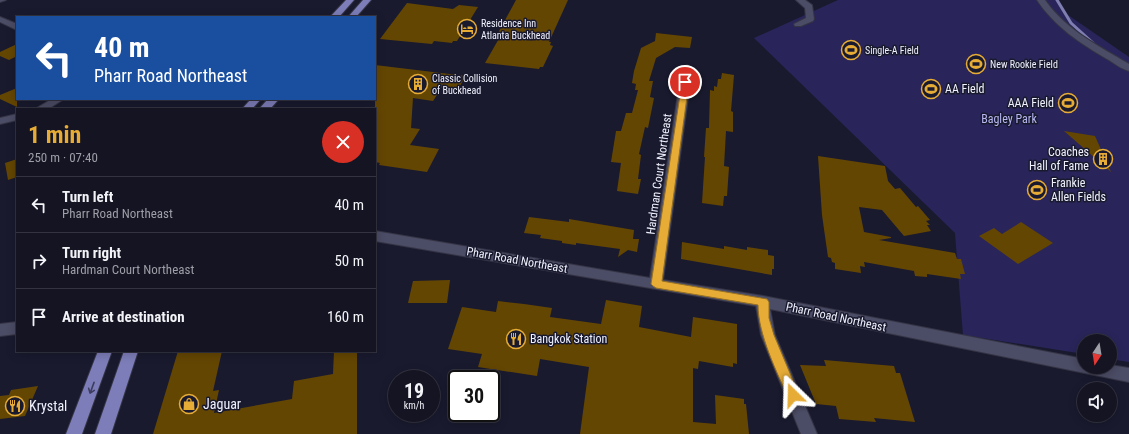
<!DOCTYPE html>
<html lang="en">
<head>
<meta charset="utf-8">
<style>
	body { margin:0; font-family:"Roboto Condensed",sans-serif; background:#1d1d2b; color:#f1f3f6; height:100vh; display:flex; flex-direction:column; font-size:15px; white-space:nowrap }
	* { box-sizing:border-box; margin:0 }
	p { font-size:13px; color:#9d9ea6 }
	.icon { flex:none; width:22px; height:22px; fill:none; stroke:currentColor; stroke-width:2; stroke-linecap:round; stroke-linejoin:round }
	.map { position:relative; flex:1; overflow:hidden }
	.panel { position:absolute; left:16px; top:108px; width:360px; height:244px; display:flex; flex-direction:column; background:#141423; border-radius:0px; box-shadow:0 2px 10px #0003,0 0 0 1px #333341 }
	.panel>* { flex:none }
	.hud { position:absolute; left:16px; top:16px; width:360px; height:84px; border-radius:0px; box-shadow:0 2px 10px #0003,0 0 0 1px #333341; background:#1a4fa0; color:#fff; overflow:hidden }
	.needle { width:26px; rotate:192deg }
	.controls { position:absolute; left:1077px; top:334px; display:grid; gap:8px }
	.controls a { display:grid; place-items:center; width:40px; height:40px; border-radius:50%; background:#141423; box-shadow:0 2px 10px #0003,0 0 0 1px #333341; font-size:20px }
	.speed { position:absolute; left:388px; top:370px; display:flex; gap:8px; font-size:20px; font-weight:700; text-align:center }
	.speed>* { display:grid; place-content:center; width:52px; height:52px; border-radius:50%; background:#141423; box-shadow:0 2px 10px #0003,0 0 0 1px #333341; line-height:1 }
	.speed small { font-size:10px; font-weight:400 }
	.speed .limit { border:2px solid #111; border-radius:6px; background:#fff; color:#111 }
	.pin { position:absolute; display:grid; place-items:center; width:34px; height:34px; color:#fff; margin:-17px; border:2px solid #fff; border-radius:50%; box-shadow:0 1px 4px #0007 }
	.me { position:absolute; width:44px; margin:-22px; rotate:338deg; stroke-linejoin:round; filter:drop-shadow(0 0 3px #0008) }
	.turn { display:flex; align-items:center; gap:14px; height:84px; padding:0 12px; font-size:18px }
	.turn .icon { width:52px; height:52px; stroke-width:2.5 }
	.turn b { display:block; font-size:28px; line-height:34px }
	.round { display:grid; place-items:center; flex:none; width:42px; height:42px; border-radius:21px; background:#1d1d2b }
	.overview { display:flex; align-items:center; justify-content:space-between; height:68px; padding:0 12px }
	h1 { font-size:24px; font-weight:700; line-height:30px; color:#e6ac36 }
	ul { padding:0; list-style:none }
	li { display:flex; align-items:center; gap:12px; height:56px; padding:0 12px; border-top:1px solid #333341 }
	li div { flex:1 }
	li b { display:block; font-size:15px }
	li em { font-style:normal }
	.map>svg:first-child { display:block }
</style>
</head>
<body>
<div class="map">
<svg width="1129" height="434" viewBox="0 0 1129 434">
	<rect width="100%" height="100%" fill="#1a1a2f"/>
	<path fill="#29255a" d="M838,0H1057L1068,15L1129,57V362L1110,359V341H1084V354L963,335L955,233L754,38Z"/>
	<g fill="none" stroke-linecap="round" stroke-linejoin="round">
		<path stroke="#7f7eb0" stroke-width="3" d="M1057,0L1071,23L1093,43"/>
	</g>
	<path fill="#644603" d="M516,0H568L549,42H551L550,45L553,46L543,67H540L539,69L485,63L501,35V33H498Z
		M407,3L453,9L459,5L478,7L457,41H453L452,43L434,41L432,44L380,39Z
		M656,33L692,37L690,48L675,47L656,58L649,81H653L650,97L654,98L648,128L645,127L639,154L641,155L638,179H641L638,194L617,191L621,163L611,162L616,131H621L626,113H632L638,90H635L636,84L632,83L634,71L641,48L655,41Z
		M17,44V56L9,60L0,56V52Z
		M375,65L466,76L458,89L442,87L433,101L413,98L411,128L420,129L410,145L439,149L427,172L379,165L380,163L375,162Z
		M722,73L734,75L731,111L733,112V132L726,131L724,166L729,167L727,196H724L723,206L702,203L705,157H704L706,128H709L710,90L714,91V86L717,87L718,79H721Z
		M17,88V107L0,99V95Z
		M1064,131L1095,136L1111,172Z
		M818,156L885,166L888,181L895,189L900,188L916,207L918,206L930,220L926,221L930,225H927L931,231L904,236L882,210L859,207L864,232L891,237V238L879,240L955,253L957,259H961L965,274H960L961,279L927,274V277L915,276L914,271L864,262L865,267L860,266L861,273L835,269V263L832,262L831,258L828,257L822,215Z
		M17,159V177L8,180L5,163Z
		M529,217L569,222V219L634,230L633,239H639L637,252L628,250L618,257L620,249L576,243V245L562,243V241L540,238L541,235L524,233Z
		M1021,222L1053,243L1018,264L979,236L994,228L1002,234Z
		M682,242L724,249V246L747,250V247L768,250V255L774,256V269H772V275L681,259Z
		M450,280L447,303H408L413,281Z
		M606,300L642,306L639,327L691,337L693,317L737,324V364L733,363V367L699,361L698,369L693,368V422L716,424L715,395L744,399V404H746L749,434H580L589,367L540,359L537,376L478,367L482,354L448,349L462,307L496,312L498,301L524,304L552,308L550,317L601,324Z
		M178,351H222L213,391L219,390L214,413L292,399L294,381L333,374L334,351H357V434H153Z
		M824,360L894,366L896,373H900L915,422L874,418L876,422L839,419L836,406L816,404L800,365L826,366Z
		M38,386L25,416L0,419V396L9,395L11,390Z"/>
	<g fill="none" stroke-linecap="round" stroke-linejoin="round">
		<g stroke="#353445" stroke-width="2">
			<path id="minor" d="M0,0H6L0,2Z
				M796,0H805L812,5L814,19L813,21L801,26H795L794,24L806,18L805,8Z
				M1037,0H1045C1066,30 1099,46 1129,64V71C1121,69 1114,63 1107,59C1080,43 1055,27 1037,0Z
				M0,17L17,24V30L0,22Z
				M687,65L692,68L663,280L763,296L1084,359V367H1110V365L1129,368V382L770,309L775,335L817,434H801L761,335L756,306L375,241V231L650,278L682,68Z
				M52,99H64L48,109H35Z
				M17,114V120L0,124V118Z
				M17,322V334L0,336V324Z"/>
		</g>
		<g stroke="#353445" stroke-width="2">
			<path id="major" d="M346,0H354L339,17H330Z
				M363,0H371L356,17H348Z
				M251,99H261L252,109H242Z
				M268,99H279L270,109H259Z
				M98,351H112L82,434H66Z
				M124,351H138L111,434H95Z"/>
		</g>
		<use href="#minor" fill="#4b4c65" fill-rule="evenodd"/>
		<use href="#major" fill="#7d7db9" fill-rule="evenodd"/>
	</g>
	<defs><path id="oneway-shaft" d="M-6 0H5M1.5-3L5.5 0L1.5 3" fill="none" stroke-width="1.6" stroke-linecap="round" stroke-linejoin="round"/></defs>
	<use stroke="#3d3d5f" href="#oneway-shaft" transform="translate(92 388) rotate(110)"/>
	<path fill="#e6ac36" stroke="#967023" d="M685,80L689,82L662,281L767,299L769,302V318L774,335L799,395L797,399L793,401L789,399C777,373 758,334 758,305L656,288L653,286L651,284L682,82Z"/>
	<defs>
		<g id="hotel-ring" transform="scale(1)"><circle r="9.5" fill="#1a1a2f" stroke="#e6ac36" stroke-width="1.5"/><path d="M-6-4.5h1.5V1H6V5H4.5V3h-9V5H-6ZM-4 0a1.8 1.8 0 1 1 3.6 0ZM.5 0V-2.5h3Q6-2.5 6 0Z" fill="#e6ac36"/></g>
		<g id="stadium-ring" transform="scale(1)"><circle r="9.5" fill="#1a1a2f" stroke="#e6ac36" stroke-width="1.5"/><path d="M0-5a6.5 5 0 1 0 0 10a6.5 5 0 1 0 0-10ZM-3.5-1.8h7v3.6h-7Z" fill="#e6ac36"/></g>
		<g id="building-ring" transform="scale(1)"><circle r="9.5" fill="#1a1a2f" stroke="#e6ac36" stroke-width="1.5"/><path d="M-4-6H4V6H1V3H-1V6H-4ZM-2.5-4.3h1.7v1.8h-1.7ZM.8-4.3h1.7v1.8H.8ZM-2.5-1h1.7V.8h-1.7ZM.8-1h1.7V.8H.8Z" fill="#e6ac36"/></g>
		<g id="restaurant-ring" transform="scale(1)"><circle r="9.5" fill="#1a1a2f" stroke="#e6ac36" stroke-width="1.5"/><path d="M-5-6h1v4h1v-4h1v4h1v-4h1v5L-1.5 .5V6h-2V.5L-5-1ZM5-6V6H3V1.5H1.5Q1.5-4 5-6Z" fill="#e6ac36"/></g>
		<g id="shop-ring" transform="scale(1)"><circle r="9.5" fill="#1a1a2f" stroke="#e6ac36" stroke-width="1.5"/><path d="M-5-2.5h2.3a2.7 3.5 0 0 1 5.4 0H5L5.5 6h-11ZM-1.5-2.5h3a1.5 2.3 0 0 0-3 0Z" fill="#e6ac36"/></g>
	</defs>
	<g fill-rule="evenodd">
		<use href="#hotel-ring" x="467" y="29"/>
		<use href="#stadium-ring" x="851" y="50"/>
		<use href="#stadium-ring" x="976" y="64"/>
		<use href="#building-ring" x="418" y="84"/>
		<use href="#stadium-ring" x="931" y="89"/>
		<use href="#stadium-ring" x="1068" y="103"/>
		<use href="#building-ring" x="1103" y="159"/>
		<use href="#stadium-ring" x="1037" y="190"/>
		<use href="#restaurant-ring" x="516" y="339"/>
		<use href="#shop-ring" x="189" y="404"/>
		<use href="#restaurant-ring" x="15" y="406"/>
	</g>
	<g text-anchor="middle" dominant-baseline="central" stroke-width="3" stroke-linejoin="round" paint-order="stroke">
		<g font-size="10" fill="#f0f1fd" stroke="#1a1a2f" text-anchor="start">
			<text x="481" y="23">Residence Inn<tspan x="481" dy="12">Atlanta Buckhead</tspan></text>
			<text x="865" y="50">Single-A Field</text>
			<text x="990" y="64">New Rookie Field</text>
			<text x="432" y="78">Classic Collision<tspan x="432" dy="12">of Buckhead</tspan></text>
		</g>
		<g font-size="12" fill="#f0f1fd" stroke="#1a1a2f" text-anchor="start">
			<text x="945" y="89">AA Field</text>
			<text x="1054" y="103" text-anchor="end">AAA Field</text>
			<text x="1089" y="152" text-anchor="end">Coaches<tspan x="1089" dy="14">Hall of Fame</tspan></text>
			<text x="1051" y="183">Frankie<tspan x="1051" dy="14">Allen Fields</tspan></text>
			<text x="530" y="339">Bangkok Station</text>
		</g>
		<g font-size="12" fill="#b7b8f2" stroke="#1a1a2f">
			<text x="1009" y="119">Bagley Park</text>
		</g>
		<g font-size="12" fill="#f0f1fd" stroke="#1a1a2f">
			<text transform="translate(659 174) rotate(-82)">Hardman Court Northeast</text>
			<text transform="translate(517 260) rotate(10)">Pharr Road Northeast</text>
			<text transform="translate(836 317) rotate(12)">Pharr Road Northeast</text>
		</g>
		<g font-size="14" fill="#f0f1fd" stroke="#1a1a2f" text-anchor="start">
			<text x="203" y="404">Jaguar</text>
			<text x="29" y="406">Krystal</text>
		</g>
	</g>
</svg>
<div class="controls">
<a><svg class="needle" viewBox="-14 -14 28 28"><path d="M0-13l5 13h-10z" fill="#e53935"/><path d="M0 13l5-13h-10z" fill="#9d9ea6"/></svg></a>
<a><svg class="icon" aria-label="sound" viewBox="0 0 24 24"><path d="M4 9h4l5-4v14l-5-4H4zM17 9q2 3 0 6"/></svg></a>
</div>
<div class="speed"><div>19<small>km/h</small></div><div class="limit">30</div></div>
<div class="pin" style="left:685px;top:82px;background:#d93025"><svg class="icon" aria-label="arrive" viewBox="0 0 24 24"><path d="M6 21V4h12l-3 4 3 4H6"/></svg></div>
<svg class="me" style="left:793px;top:395px" viewBox="-20 -20 40 40"><path d="M0-17L14 15 0 8-14 15z" fill="#e6ac36" stroke="#fff" stroke-width="4"/></svg>
<div class="hud">
<div class="turn"><svg class="icon" aria-label="left" viewBox="0 0 24 24"><path d="M17 20v-9H6M10 6l-5 5 5 5"/></svg><div><b>40 m</b>Pharr Road Northeast</div></div>
</div>
<section class="panel">
<div class="overview"><div><h1>1 min</h1><p>250 m · 07:40</p></div><a class="round" style="background:#d93025;color:#fff"><svg class="icon" aria-label="close" viewBox="0 0 24 24"><path d="M6 6l12 12M18 6L6 18"/></svg></a></div>
<ul>
<li><svg class="icon" aria-label="left" viewBox="0 0 24 24"><path d="M17 20v-9H6M10 6l-5 5 5 5"/></svg><div><b>Turn left</b><p>Pharr Road Northeast</p></div><em>40 m</em></li>
<li><svg class="icon" aria-label="right" viewBox="0 0 24 24"><path d="M7 20v-9h11M14 6l5 5-5 5"/></svg><div><b>Turn right</b><p>Hardman Court Northeast</p></div><em>50 m</em></li>
<li><svg class="icon" aria-label="arrive" viewBox="0 0 24 24"><path d="M6 21V4h12l-3 4 3 4H6"/></svg><div><b>Arrive at destination</b></div><em>160 m</em></li>
</ul>
</section>
</div>
</body>
</html>
